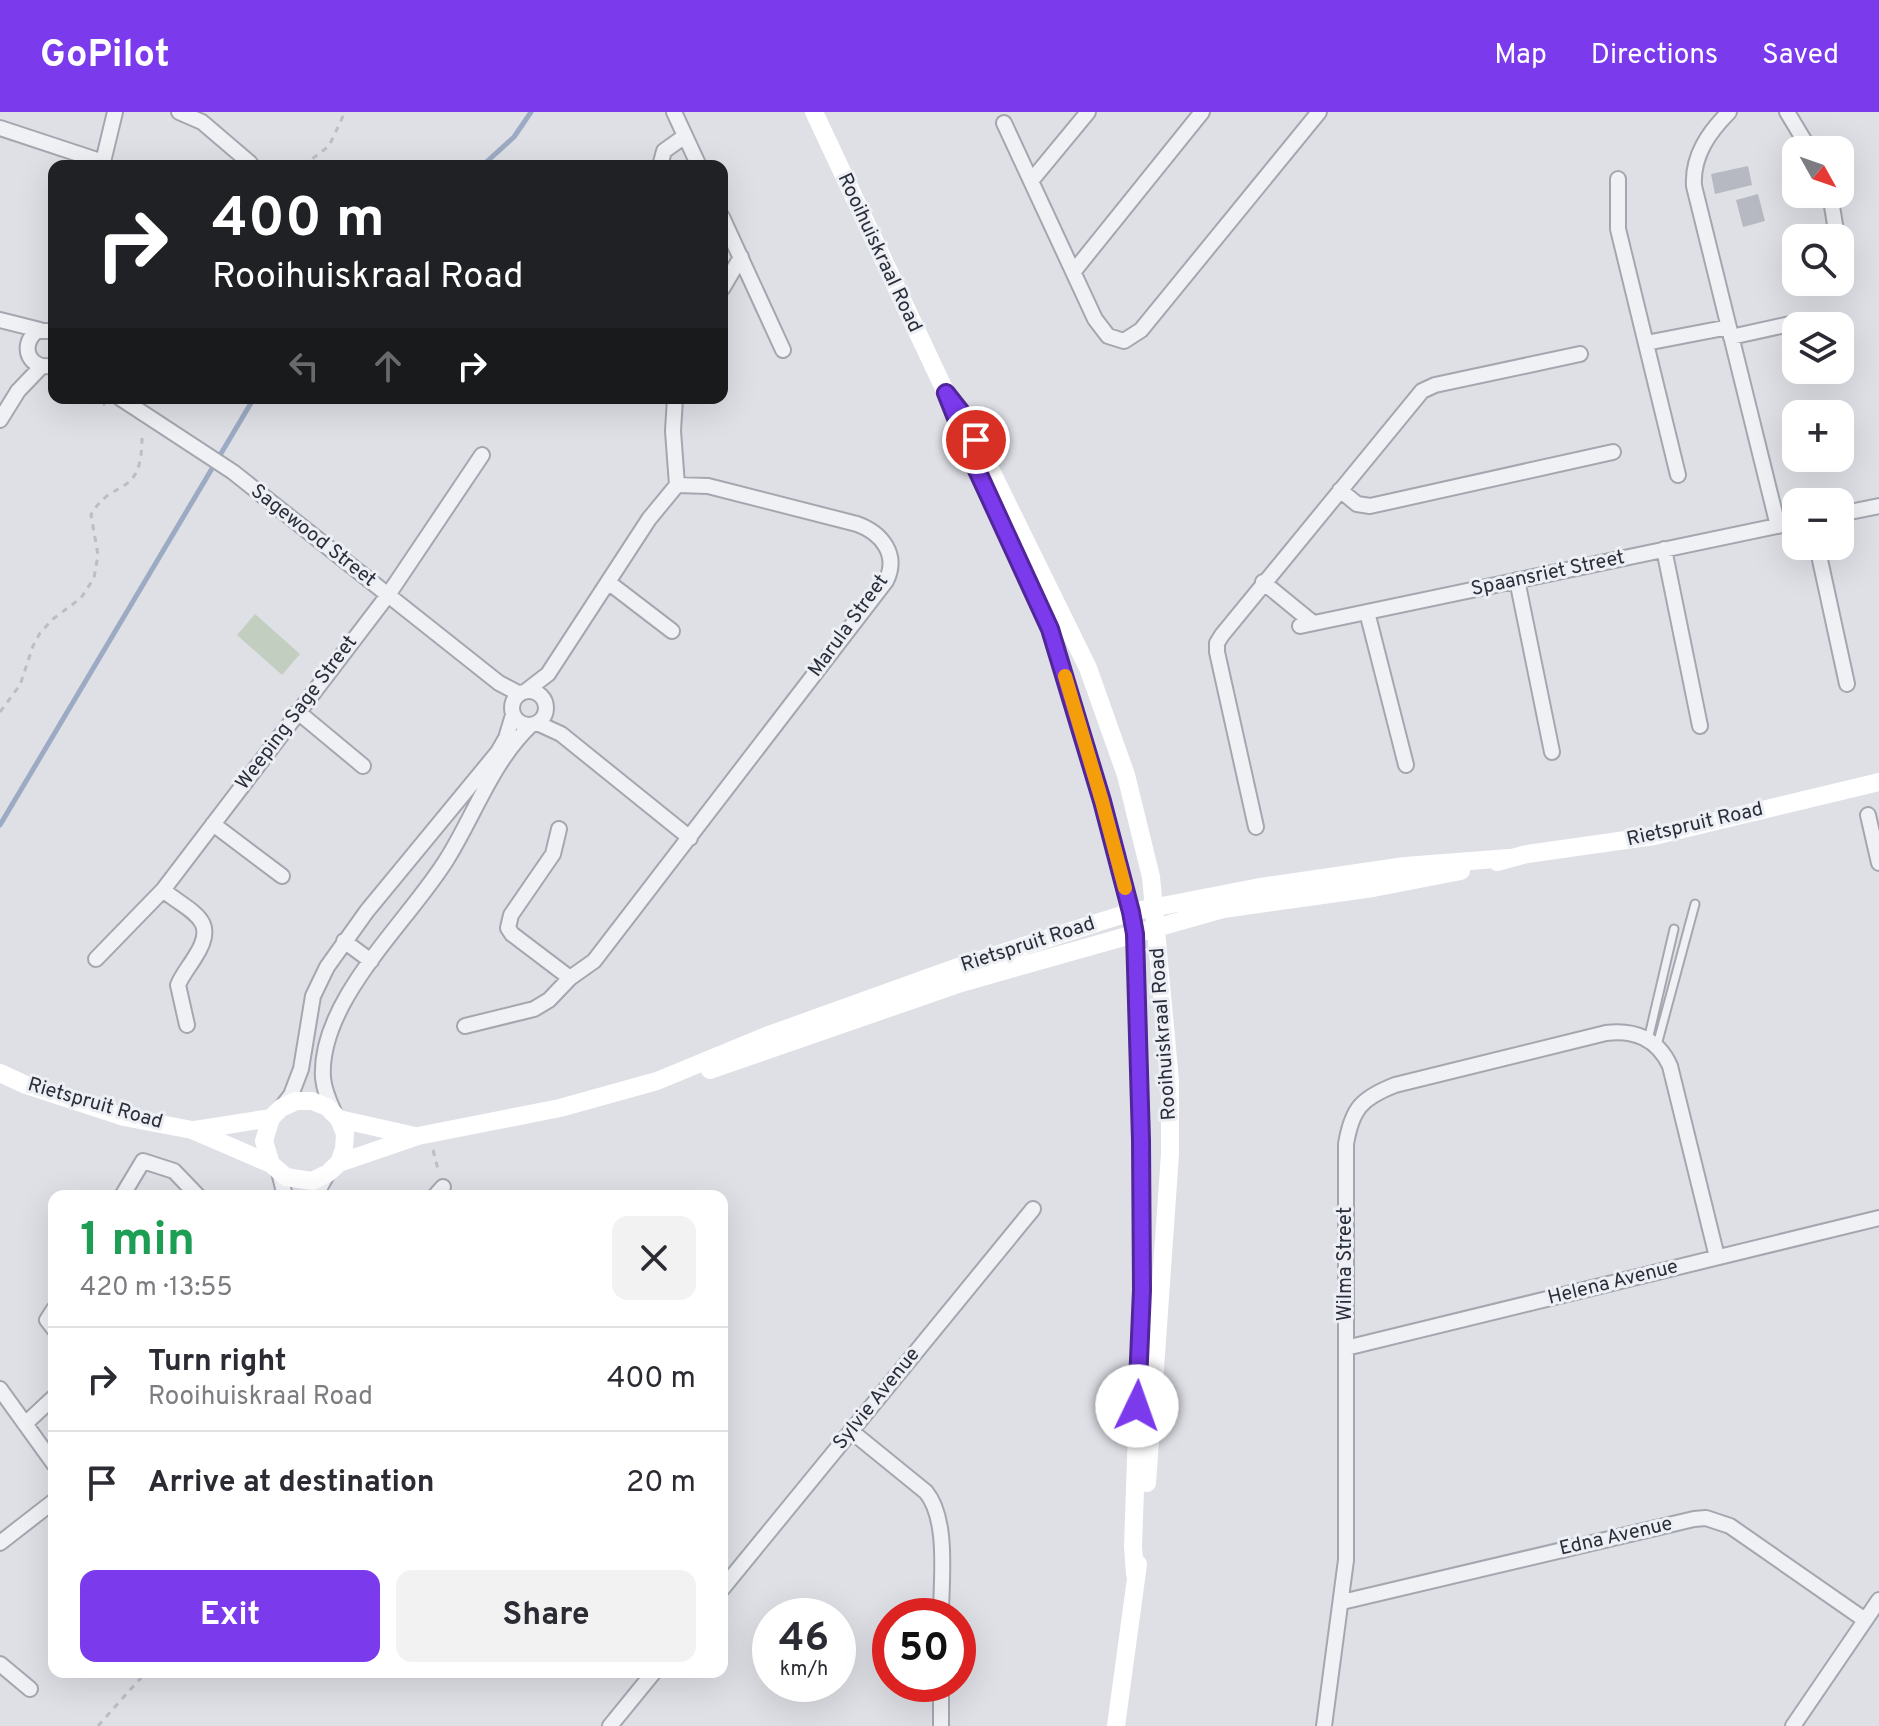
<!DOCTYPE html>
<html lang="en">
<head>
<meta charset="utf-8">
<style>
	body { margin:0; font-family:Overpass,sans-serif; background:#f2f2f3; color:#2b2b33; height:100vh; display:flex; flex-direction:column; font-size:30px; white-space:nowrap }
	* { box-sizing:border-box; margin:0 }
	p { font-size:26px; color:#7c7c81 }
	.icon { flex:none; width:44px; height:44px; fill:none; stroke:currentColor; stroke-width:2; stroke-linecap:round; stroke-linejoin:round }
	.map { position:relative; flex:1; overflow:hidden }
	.details { position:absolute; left:48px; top:1078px; width:680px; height:488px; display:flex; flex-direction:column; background:#fff; border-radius:16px; box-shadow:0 8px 32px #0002 }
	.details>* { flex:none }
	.hud { position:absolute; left:48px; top:48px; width:680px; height:244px; border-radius:16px; box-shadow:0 8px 32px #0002; background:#202124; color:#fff; overflow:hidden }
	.needle { width:52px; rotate:130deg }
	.tools { position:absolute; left:1782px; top:24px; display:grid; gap:16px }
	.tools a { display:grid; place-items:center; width:72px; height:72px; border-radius:16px; background:#fff; box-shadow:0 8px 32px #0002; font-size:40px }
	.speed { position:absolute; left:752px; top:1486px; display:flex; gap:16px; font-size:40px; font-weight:700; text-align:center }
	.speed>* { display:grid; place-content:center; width:104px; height:104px; border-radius:50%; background:#fff; box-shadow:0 8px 32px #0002; line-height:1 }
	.speed small { font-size:20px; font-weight:400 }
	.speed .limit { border:12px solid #d22; background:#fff; color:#111 }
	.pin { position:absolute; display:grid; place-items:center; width:68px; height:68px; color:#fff; margin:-34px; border:4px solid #fff; border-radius:50%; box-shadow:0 2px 8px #0007 }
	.me { position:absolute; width:88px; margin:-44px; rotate:3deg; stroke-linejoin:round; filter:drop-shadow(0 0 6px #0008) }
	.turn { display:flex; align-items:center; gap:28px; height:168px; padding:0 32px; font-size:36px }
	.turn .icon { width:104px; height:104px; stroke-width:2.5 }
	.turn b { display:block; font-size:56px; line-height:68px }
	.lanes { display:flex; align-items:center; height:76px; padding:0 32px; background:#0003; justify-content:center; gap:40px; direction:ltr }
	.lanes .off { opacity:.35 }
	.round { display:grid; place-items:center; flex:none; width:84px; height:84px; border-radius:16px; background:#f2f2f3 }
	.summary { display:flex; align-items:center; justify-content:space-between; height:136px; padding:0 32px }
	h1 { font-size:48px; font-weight:700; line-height:60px; color:#1e9e55 }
	.cta { display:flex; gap:16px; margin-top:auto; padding:16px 32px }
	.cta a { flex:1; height:92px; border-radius:16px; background:#7c3aed; color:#fff; font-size:32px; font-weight:700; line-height:92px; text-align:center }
	.cta a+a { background:#f2f2f3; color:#2b2b33 }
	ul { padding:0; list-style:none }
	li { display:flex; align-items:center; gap:24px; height:104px; padding:0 32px; border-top:2px solid #e1e1e2 }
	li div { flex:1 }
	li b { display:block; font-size:30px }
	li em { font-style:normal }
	header { display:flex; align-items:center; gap:48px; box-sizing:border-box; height:112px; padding:0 40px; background:#7c3aed; color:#fff }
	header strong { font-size:38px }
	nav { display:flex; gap:44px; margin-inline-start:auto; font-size:28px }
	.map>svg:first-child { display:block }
</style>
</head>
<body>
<header>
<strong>GoPilot</strong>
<nav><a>Map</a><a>Directions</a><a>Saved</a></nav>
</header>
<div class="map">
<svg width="1879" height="1614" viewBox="0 0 1879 1614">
	<rect width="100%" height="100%" fill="#dee0e6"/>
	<path fill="#c2cfc0" d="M255,502L300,542L282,563L237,523Z"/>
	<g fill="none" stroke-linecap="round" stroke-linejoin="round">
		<path stroke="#9cabc3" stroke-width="5" d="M482,54L514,25L531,0
			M0,713L254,286"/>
	</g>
	<path fill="#b6b9c2" d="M1748,54L1752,73L1715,82L1711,62Z
		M1758,82L1765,109L1743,115L1736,88Z"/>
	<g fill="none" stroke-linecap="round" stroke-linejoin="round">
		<g stroke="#a4a7af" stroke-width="11">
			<path id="lane" d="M1648,928L1674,817
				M1657,933L1695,792"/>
		</g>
		<g stroke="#a4a7af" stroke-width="18">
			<path id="street" d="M179,0L202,10L250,51
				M674,0L699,54
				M1729,0C1709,20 1692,44 1694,74L1778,414
				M1787,0L1810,38
				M1004,11L1095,207L1108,224L1124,229L1141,218L1319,0
				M0,16L103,50
				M102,54L115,0
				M660,54L664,39L685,24
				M1618,67V117L1678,363
				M1031,69L1088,0
				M1830,82L1837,125
				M722,105L783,238
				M1074,159L1202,0
				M722,177L741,145
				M0,208L40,218
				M54,219H37C18,234 30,260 54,253
				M1731,225L1799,210
				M1646,231L1729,215
				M120,286L233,360L499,571L520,582
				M675,286L673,319L677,373
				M0,308L18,279L41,255
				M1340,378L1357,392L1370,394L1613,340
				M1840,402L1879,394
				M1817,434L1847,572
				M1664,437L1700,614
				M1517,468L1552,640
				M608,470L672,519
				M1263,470L1313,511
				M1367,500L1406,653
				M1300,514L1796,410
				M512 596a17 17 0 1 1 34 0a17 17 0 1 1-34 0Z
				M298,600L363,654
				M537,611L561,622L690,726
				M1868,703L1879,751
				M213,712L282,764
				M1256,715L1217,540V531L1222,523L1422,279L1435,273L1580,242
				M559,717L553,742L511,803L508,816L512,822L570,866
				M163,778C191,801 220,807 195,845C189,855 182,863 178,873L187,913
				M344,829L371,849
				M96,847L163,778L388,483L482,343
				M465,914L534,897L549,888L570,866L594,849L886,469C899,443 882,421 857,412L708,374L677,373L649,407L548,562L526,579
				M281,996L291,983L301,957L313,884L327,855L367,799L498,640L506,626L513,603
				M334,1000C329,989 324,978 323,966C318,889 409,809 447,747C475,702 492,650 531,613
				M279,1060L285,1084
				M122,1084L143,1049L174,1059L198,1084
				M315,1084L328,1061
				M435,1084L443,1075
				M54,1197L47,1208L54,1217
				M1346,1236L1879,1106
				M0,1277L54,1352
				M25,1312L54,1285
				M851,1319L926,1380C949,1408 941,1469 941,1504
				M0,1431L54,1389
				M722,1477L1033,1097
				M1342,1490L1694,1407L1706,1406L1730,1414L1865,1508
				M0,1552L30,1577
				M941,1572V1614
				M610,1614L654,1560
				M1324,1614L1346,1448V1032C1352,996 1362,986 1395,973L1606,921C1634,917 1658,927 1670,954L1717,1145
				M1793,1614L1879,1488"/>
		</g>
		<path stroke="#bcbec5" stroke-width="3" stroke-dasharray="6 6" stroke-linecap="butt" d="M303,54L329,34L345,0
			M93,286L105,293
			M0,600L20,573L33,534L40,521L53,507L81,486L94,466L98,443L91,403C113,363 143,390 142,321
			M433,1038L439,1061
			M98,1614L146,1560"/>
		<use href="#lane" stroke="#f0f1f5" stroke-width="7"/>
		<use href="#street" stroke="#f0f1f5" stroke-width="14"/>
		<path stroke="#fff" stroke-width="18" d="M814,0L946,281L976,356L1050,517L1102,689L1135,822L1141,1028L1142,1178L1133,1434L1135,1462
			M977,330L1088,556L1126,663L1151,765L1170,969V1042L1147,1371
			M1497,750L1527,742L1654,724L1879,670
			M710,958L961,871L1223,797L1373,776L1461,759
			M0,961L26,973L124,1005L192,1018L271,1052
			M339,1007L415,1024
			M195,1018L271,1006
			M339,1051L344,1037L345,1022L339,1007L327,995L312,989H296L281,996L271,1006L264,1029L271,1052L286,1065L312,1069L328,1061L339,1051L418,1024L560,996L657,969L766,924L958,855L1131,800L1260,775L1405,754L1509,746
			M1116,1614L1138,1452"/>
	</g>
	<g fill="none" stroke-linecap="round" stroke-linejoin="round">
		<g stroke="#51269a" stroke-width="20">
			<path id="route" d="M976,328L961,300L946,281L976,356L1050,517L1102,689L1131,800L1135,822L1141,1028L1142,1178L1137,1294"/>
		</g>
		<use href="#route" stroke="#7c3aed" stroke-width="14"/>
		<path stroke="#f59e0b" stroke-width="14" d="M1065,564L1102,689L1125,776"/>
	</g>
	<g text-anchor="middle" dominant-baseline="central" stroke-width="6" stroke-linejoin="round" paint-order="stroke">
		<g font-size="20" fill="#292e3b" stroke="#edeff4">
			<text transform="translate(879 141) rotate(65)">Rooihuiskraal Road</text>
			<text transform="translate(313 424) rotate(38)">Sagewood Street</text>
			<text transform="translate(1548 462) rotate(-12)">Spaansriet Street</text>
			<text transform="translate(849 514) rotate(-54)">Marula Street</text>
			<text transform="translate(297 601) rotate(-53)">Weeping Sage Street</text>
			<text transform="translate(1695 713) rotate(-13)">Rietspruit Road</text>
			<text transform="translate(1028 833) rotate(-18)">Rietspruit Road</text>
			<text transform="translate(1164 922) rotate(-94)">Rooihuiskraal Road</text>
			<text transform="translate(95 992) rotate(16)">Rietspruit Road</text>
			<text transform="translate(1346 1152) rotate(-90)">Wilma Street</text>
			<text transform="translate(1613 1171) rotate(-14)">Helena Avenue</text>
			<text transform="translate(877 1287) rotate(-51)">Sylvie Avenue</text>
			<text transform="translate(1616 1425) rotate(-13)">Edna Avenue</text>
		</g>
	</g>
</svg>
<div class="tools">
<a><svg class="needle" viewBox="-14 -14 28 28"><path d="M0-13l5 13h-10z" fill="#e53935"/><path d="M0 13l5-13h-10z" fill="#7c7c81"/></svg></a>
<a><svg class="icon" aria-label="search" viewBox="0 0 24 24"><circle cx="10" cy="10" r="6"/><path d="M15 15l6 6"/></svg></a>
<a><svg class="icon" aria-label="layers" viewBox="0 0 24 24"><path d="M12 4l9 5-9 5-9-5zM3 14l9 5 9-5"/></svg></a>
<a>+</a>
<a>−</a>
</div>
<div class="speed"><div>46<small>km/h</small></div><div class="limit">50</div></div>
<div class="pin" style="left:976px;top:328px;background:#d93025"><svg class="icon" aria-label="arrive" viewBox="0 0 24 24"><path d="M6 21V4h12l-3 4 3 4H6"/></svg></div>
<svg class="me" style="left:1137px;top:1294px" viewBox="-20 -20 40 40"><circle r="19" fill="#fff"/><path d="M0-13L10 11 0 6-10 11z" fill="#7c3aed"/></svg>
<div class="hud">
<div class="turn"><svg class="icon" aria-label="right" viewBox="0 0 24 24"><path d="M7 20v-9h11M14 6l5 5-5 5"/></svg><div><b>400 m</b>Rooihuiskraal Road</div></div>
<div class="lanes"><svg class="icon off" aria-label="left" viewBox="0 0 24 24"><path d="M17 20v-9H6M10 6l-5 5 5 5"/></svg><svg class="icon off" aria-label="ahead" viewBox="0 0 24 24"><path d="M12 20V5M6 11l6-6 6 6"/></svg><svg class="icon" aria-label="right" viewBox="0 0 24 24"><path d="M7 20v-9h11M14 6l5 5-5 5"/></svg></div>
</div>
<section class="details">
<div class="summary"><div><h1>1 min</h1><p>420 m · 13:55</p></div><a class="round"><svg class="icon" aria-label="close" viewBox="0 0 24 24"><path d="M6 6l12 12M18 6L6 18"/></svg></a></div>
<ul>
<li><svg class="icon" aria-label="right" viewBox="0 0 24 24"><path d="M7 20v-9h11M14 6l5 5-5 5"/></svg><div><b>Turn right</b><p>Rooihuiskraal Road</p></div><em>400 m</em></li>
<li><svg class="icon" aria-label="arrive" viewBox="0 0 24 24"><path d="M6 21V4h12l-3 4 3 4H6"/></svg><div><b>Arrive at destination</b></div><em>20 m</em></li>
</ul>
<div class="cta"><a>Exit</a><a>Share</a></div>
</section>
</div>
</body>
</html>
